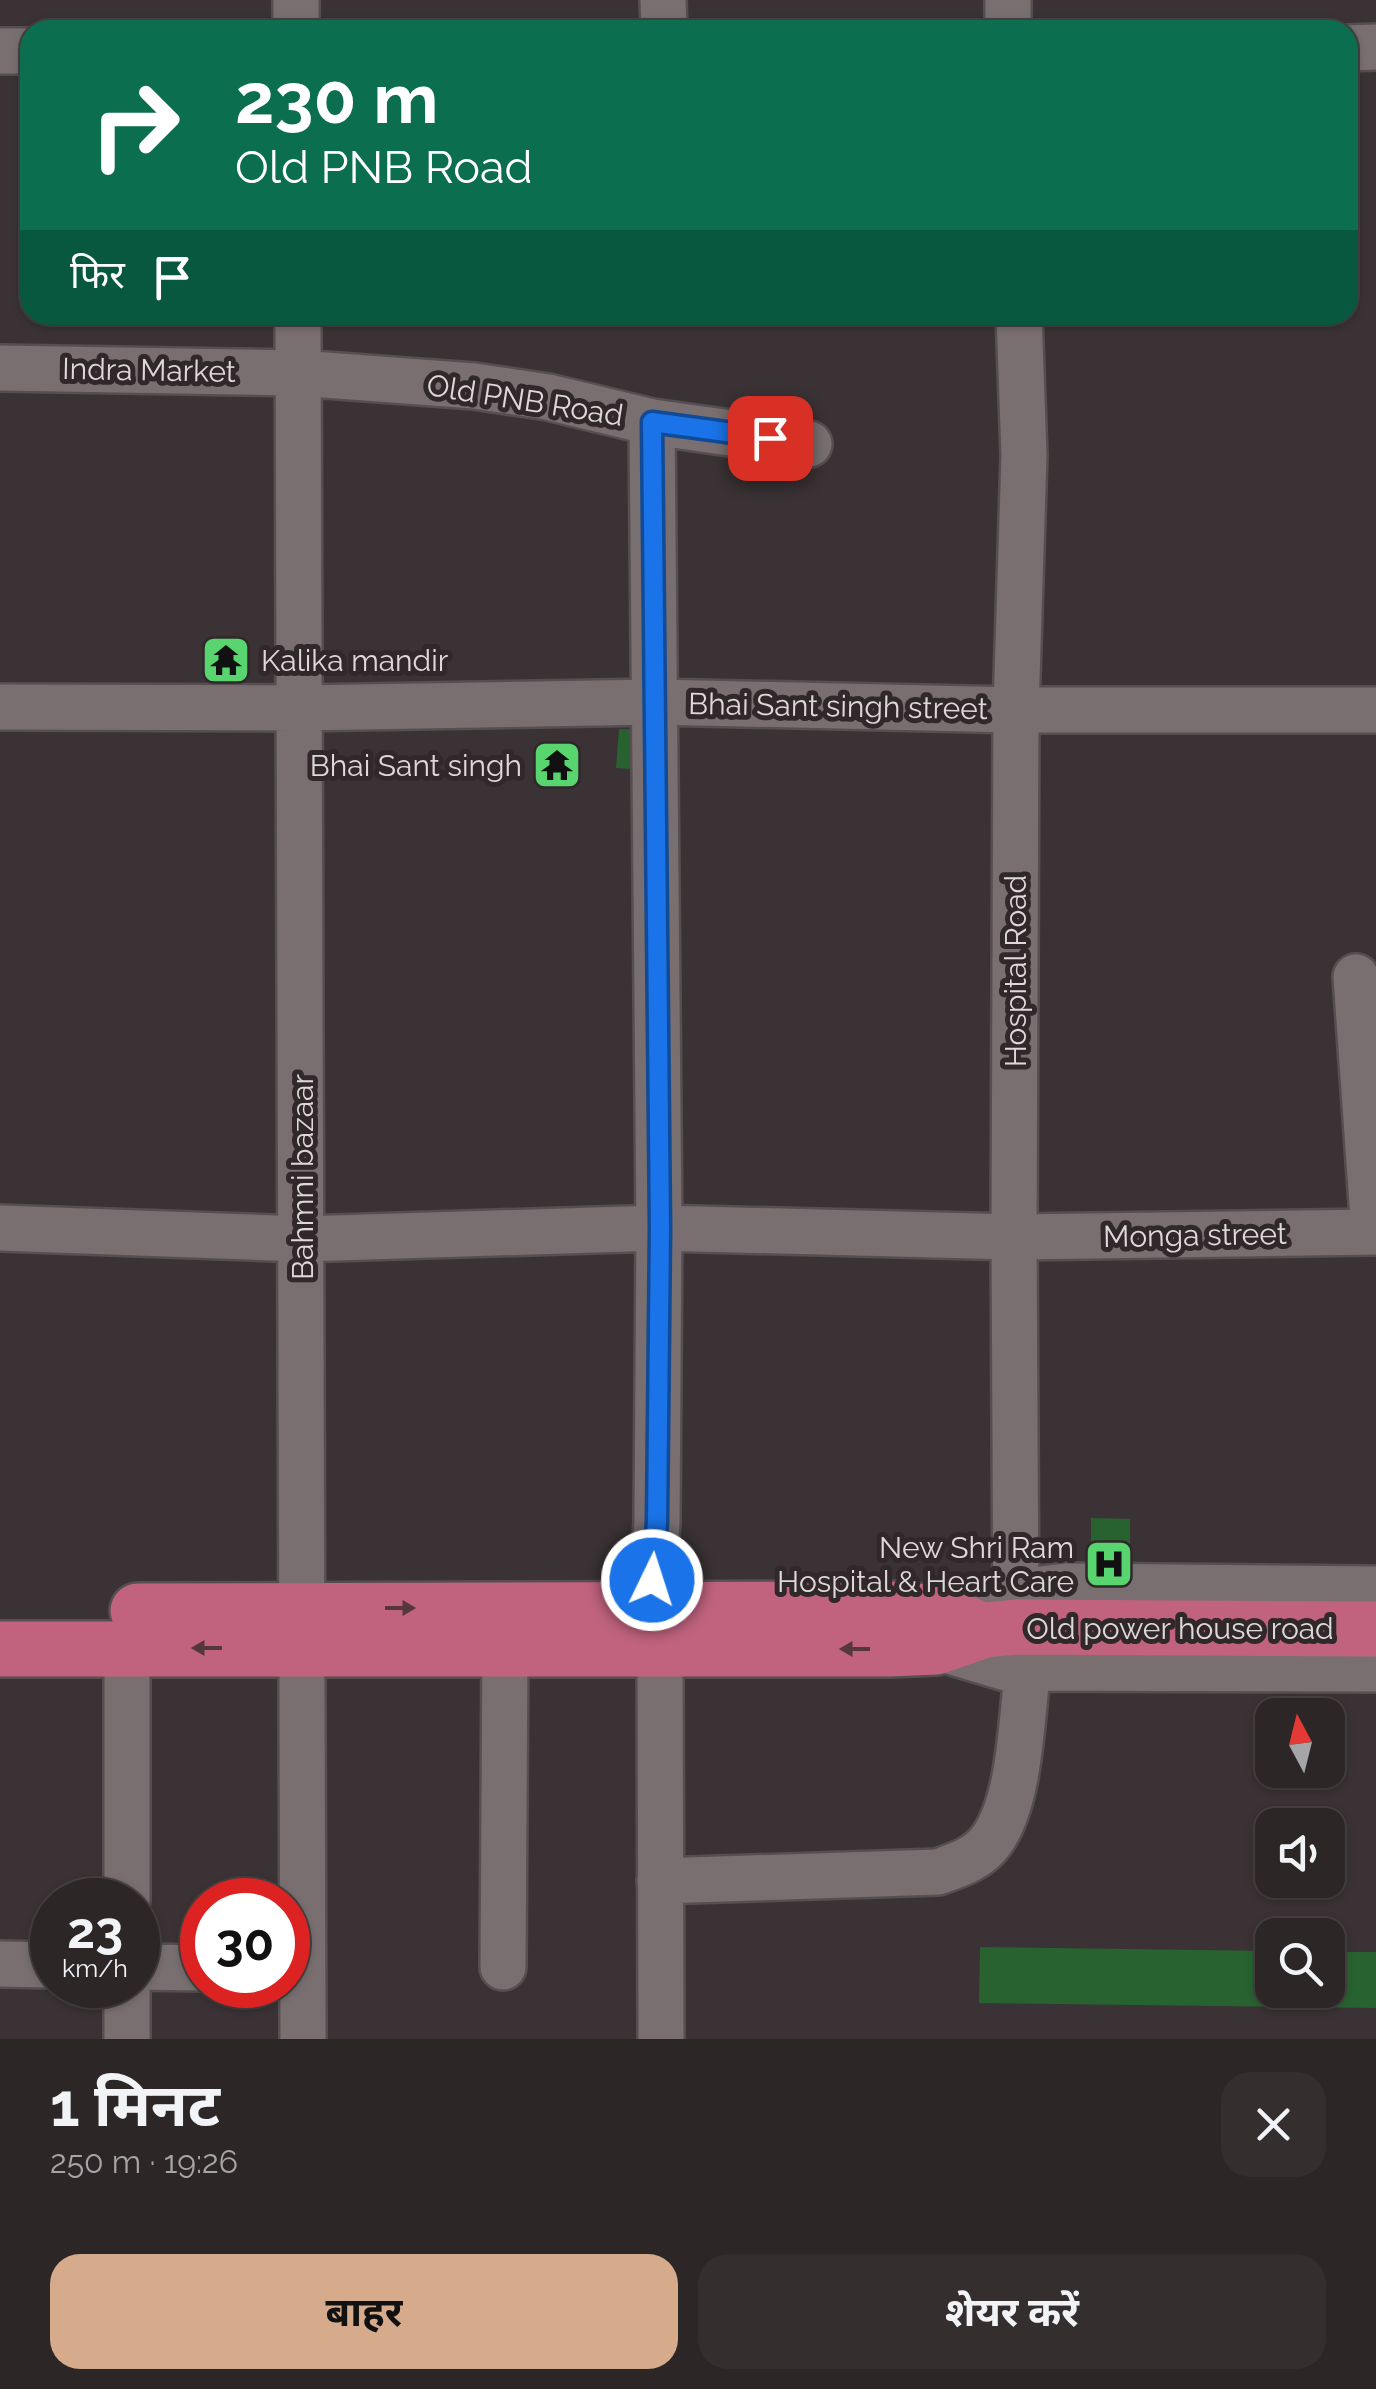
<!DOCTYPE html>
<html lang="hi">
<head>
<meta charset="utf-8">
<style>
	body { margin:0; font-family:Raleway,"Noto Sans Devanagari",sans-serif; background:#342e2f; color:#f1f3f6; height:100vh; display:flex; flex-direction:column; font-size:38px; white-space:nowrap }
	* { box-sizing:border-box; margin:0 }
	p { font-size:32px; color:#a6a5a7 }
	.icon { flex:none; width:55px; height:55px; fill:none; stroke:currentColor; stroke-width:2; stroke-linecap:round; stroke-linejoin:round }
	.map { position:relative; height:2039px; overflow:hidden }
	.drawer { display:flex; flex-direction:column; background:#2c2627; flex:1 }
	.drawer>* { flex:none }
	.banner { position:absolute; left:20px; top:20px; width:1338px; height:305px; border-radius:30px; box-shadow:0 2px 8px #0004,0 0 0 2px #484344; background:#0b6e4f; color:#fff; overflow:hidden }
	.needle { width:65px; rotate:353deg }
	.fabs { position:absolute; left:1255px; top:1698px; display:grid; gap:20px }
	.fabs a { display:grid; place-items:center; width:90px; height:90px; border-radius:20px; background:#2c2627; box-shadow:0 2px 8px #0004,0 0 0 2px #484344; font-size:50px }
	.speed { position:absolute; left:30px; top:1878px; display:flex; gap:20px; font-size:50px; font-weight:700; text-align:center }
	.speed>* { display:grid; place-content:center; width:130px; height:130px; border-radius:50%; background:#2c2627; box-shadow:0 2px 8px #0004,0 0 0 2px #484344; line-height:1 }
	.speed small { font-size:25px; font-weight:400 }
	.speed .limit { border:15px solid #d22; background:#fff; color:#111 }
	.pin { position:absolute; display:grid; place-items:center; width:85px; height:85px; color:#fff; margin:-42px; border-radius:20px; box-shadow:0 5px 15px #0006 }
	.me { position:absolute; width:110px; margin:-55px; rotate:4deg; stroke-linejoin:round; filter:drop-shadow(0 0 8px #0008) }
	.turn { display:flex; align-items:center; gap:35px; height:210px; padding:0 50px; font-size:45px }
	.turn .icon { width:130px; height:130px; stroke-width:2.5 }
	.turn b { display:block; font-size:70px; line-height:85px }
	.then { display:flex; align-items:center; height:95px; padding:0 50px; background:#0003; gap:20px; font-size:38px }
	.round { display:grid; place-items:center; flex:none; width:105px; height:105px; border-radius:30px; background:#342e2f }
	.head { display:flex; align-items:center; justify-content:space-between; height:170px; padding:0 50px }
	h1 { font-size:60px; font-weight:700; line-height:75px }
	.action { display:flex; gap:20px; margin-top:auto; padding:20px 50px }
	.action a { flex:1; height:115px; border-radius:30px; background:#d6ab8b; color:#111; font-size:40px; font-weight:700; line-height:115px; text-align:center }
	.action a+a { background:#342e2f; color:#f1f3f6 }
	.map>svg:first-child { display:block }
</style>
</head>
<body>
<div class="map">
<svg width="1376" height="2039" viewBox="0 0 1376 2039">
	<rect width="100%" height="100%" fill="#3a3234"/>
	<path fill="#286231" d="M619,729L647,730L644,770L616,768Z
		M1091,1518L1130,1519V1577H1091Z
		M980,1947L1272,1951V1990H1328V1952H1376V2008L979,2003Z"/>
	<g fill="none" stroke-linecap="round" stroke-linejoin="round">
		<g stroke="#564e50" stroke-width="50">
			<path id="minor" d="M296,0V30
				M663,0L664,30
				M1008,30V0
				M1348,48L1376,47
				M0,51H30
				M298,315L303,2039
				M0,368L298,373L474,386L548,397L652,422L809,444
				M0,707L299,708L656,702L1016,710H1376
				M1356,977L1374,1232
				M0,1228L302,1239L659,1228L1014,1237L1376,1232
				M988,1600L1018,1592L1066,1586L1376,1589
				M651,1609L657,1522L659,1228L652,422
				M1016,1627L1014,1237L1016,710L1024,455L1019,315
				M936,1647L1006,1668L1376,1669
				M660,1649L661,2039
				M660,1881L938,1872C957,1865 978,1859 991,1841C1021,1801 1021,1718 1028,1668
				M127,1900V1649
				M0,1964L52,1965
				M138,1967L202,1968
				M503,1967L505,1649
				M127,2039V1985"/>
		</g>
		<g stroke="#564e50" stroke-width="60">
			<path id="highway" d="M138,1611L889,1609L938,1613L970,1625
				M0,1649H889L936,1647L985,1630L1016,1627L1376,1629"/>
		</g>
		<use href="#minor" stroke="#796f71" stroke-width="45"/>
		<use href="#highway" stroke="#c1637f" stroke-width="55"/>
	</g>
	<defs><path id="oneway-solid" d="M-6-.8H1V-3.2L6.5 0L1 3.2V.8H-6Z" transform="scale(2.5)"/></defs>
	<g fill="#54373f">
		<use href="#oneway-solid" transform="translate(400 1608)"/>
		<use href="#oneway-solid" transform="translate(207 1648) rotate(180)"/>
		<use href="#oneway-solid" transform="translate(855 1649) rotate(180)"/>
	</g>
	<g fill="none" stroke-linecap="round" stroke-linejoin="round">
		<g stroke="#114b97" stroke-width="25">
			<path id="route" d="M652,1580L657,1522L660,1228L652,422L770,438"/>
		</g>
		<use href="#route" stroke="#1a73e8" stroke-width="18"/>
	</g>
	<defs>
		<g id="temple-square" transform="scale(2.5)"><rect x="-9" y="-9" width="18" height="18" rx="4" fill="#59d56f" stroke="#30282a"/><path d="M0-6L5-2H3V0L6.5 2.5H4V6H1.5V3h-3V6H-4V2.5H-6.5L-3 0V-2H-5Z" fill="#111"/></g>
		<g id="hospital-square" transform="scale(2.5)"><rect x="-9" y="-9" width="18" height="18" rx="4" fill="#59d56f" stroke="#30282a"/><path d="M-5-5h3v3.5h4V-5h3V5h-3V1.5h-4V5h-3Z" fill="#111"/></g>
	</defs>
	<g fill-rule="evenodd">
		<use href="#temple-square" x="226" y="660"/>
		<use href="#temple-square" x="557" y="765"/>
		<use href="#hospital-square" x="1109" y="1564"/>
	</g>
	<g text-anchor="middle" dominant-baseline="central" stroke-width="10" stroke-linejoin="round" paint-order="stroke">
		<g font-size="30" fill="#ded8d9" stroke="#30282a">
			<text transform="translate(149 370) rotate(1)">Indra Market</text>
			<text transform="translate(525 400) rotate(9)">Old PNB Road</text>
			<text transform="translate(838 706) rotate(1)">Bhai Sant singh street</text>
			<text transform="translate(1015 971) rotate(-90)">Hospital Road</text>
			<text transform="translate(302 1177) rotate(-90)">Bahmni bazaar</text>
			<text transform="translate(1195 1235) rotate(-1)">Monga street</text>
			<text x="1180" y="1628">Old power house road</text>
		</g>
		<g font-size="30" fill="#ded8d9" stroke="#30282a" text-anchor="end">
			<text x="261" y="660" text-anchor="start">Kalika mandir</text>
			<text x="522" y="765">Bhai Sant singh</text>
			<text x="1074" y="1547">New Shri Ram<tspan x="1074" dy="34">Hospital &amp; Heart Care</tspan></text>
		</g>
	</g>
</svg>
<div class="fabs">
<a><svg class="needle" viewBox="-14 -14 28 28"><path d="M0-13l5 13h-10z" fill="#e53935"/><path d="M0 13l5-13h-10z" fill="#a6a5a7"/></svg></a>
<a><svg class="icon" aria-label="sound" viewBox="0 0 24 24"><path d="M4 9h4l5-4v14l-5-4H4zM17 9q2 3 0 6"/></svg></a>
<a><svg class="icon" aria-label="search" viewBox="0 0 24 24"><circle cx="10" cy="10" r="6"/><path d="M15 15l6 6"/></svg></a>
</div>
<div class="speed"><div>23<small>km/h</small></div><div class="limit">30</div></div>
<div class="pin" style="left:770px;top:438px;background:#d93025"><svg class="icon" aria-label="arrive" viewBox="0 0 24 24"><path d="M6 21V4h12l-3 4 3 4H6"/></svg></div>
<svg class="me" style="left:652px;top:1580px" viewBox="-20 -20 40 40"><circle r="17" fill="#1a73e8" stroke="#fff" stroke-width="3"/><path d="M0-11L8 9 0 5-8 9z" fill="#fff"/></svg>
<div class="banner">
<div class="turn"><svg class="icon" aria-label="right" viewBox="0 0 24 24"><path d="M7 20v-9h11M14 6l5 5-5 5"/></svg><div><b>230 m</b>Old PNB Road</div></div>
<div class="then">फिर<svg class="icon" aria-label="arrive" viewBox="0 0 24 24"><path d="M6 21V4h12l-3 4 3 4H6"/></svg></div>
</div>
</div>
<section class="drawer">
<div class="head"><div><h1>1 मिनट</h1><p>250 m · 19:26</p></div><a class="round"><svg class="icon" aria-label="close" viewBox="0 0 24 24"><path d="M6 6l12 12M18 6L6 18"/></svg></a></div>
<div class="action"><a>बाहर</a><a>शेयर करें</a></div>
</section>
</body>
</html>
